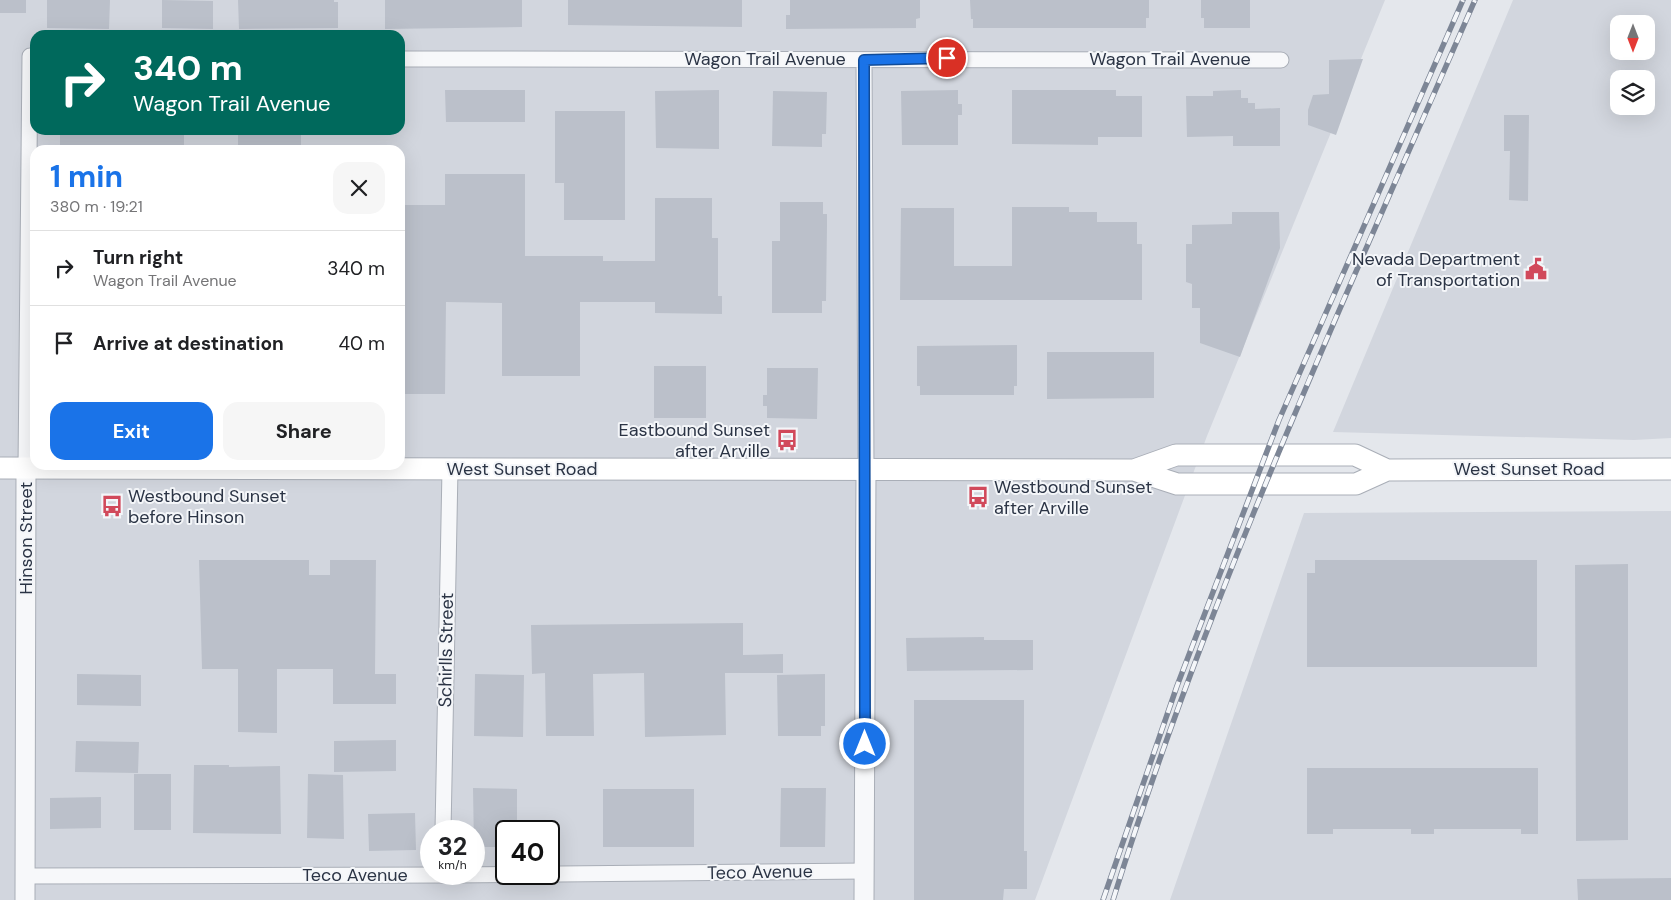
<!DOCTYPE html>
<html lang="en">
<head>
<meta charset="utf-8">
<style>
	body { margin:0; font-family:"DM Sans",sans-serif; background:#f6f6f6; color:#202124; height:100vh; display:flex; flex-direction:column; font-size:19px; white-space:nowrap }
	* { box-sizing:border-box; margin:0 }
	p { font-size:16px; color:#757577 }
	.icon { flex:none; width:28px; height:28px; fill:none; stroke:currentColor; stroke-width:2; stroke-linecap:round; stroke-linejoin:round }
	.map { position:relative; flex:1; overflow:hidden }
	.drawer { position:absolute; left:30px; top:145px; width:375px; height:325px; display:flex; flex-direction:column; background:#fff; border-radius:15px; box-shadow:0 5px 20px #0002 }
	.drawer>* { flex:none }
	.banner { position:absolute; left:30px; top:30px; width:375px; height:105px; border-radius:15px; box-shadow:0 5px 20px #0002; background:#00695c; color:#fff; overflow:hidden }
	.needle { width:32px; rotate:180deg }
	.fabs { position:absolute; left:1610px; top:15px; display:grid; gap:10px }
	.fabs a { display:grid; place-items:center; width:45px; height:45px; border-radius:10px; background:#fff; box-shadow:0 5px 20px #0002; font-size:25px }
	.speed { position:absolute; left:420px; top:820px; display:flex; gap:10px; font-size:25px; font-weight:700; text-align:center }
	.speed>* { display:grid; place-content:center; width:65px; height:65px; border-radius:50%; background:#fff; box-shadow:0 5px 20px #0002; line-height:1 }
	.speed small { font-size:12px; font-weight:400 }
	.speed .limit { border:2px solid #111; border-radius:8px; background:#fff; color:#111 }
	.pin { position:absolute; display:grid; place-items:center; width:42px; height:42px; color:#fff; margin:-21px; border:2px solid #fff; border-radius:50%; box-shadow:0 1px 5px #0007 }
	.me { position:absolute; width:55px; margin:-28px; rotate:0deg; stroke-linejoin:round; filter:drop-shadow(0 0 4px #0008) }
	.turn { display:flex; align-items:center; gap:18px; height:105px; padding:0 20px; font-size:22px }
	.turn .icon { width:65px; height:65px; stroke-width:2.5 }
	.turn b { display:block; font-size:35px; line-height:42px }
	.round { display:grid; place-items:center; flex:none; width:52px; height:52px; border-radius:15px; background:#f6f6f6 }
	.head { display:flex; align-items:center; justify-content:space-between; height:85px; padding:0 20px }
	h1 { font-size:30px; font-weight:700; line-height:38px; color:#1a73e8 }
	.button { display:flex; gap:10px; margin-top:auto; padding:10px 20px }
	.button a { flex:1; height:58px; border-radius:15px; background:#1a73e8; color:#fff; font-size:20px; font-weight:700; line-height:58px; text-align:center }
	.button a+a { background:#f6f6f6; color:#202124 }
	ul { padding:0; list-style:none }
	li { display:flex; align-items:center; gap:15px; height:75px; padding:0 20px; border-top:1px solid #e0e0e0 }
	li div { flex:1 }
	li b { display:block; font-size:19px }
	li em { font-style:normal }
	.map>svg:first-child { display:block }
</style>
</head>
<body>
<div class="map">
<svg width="1671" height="900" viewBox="0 0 1671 900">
	<rect width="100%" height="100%" fill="#e4e7ec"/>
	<path fill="#d2d6de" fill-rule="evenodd" d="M0,0H1385L1207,436L1035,900H0ZM35,35H400V130H35ZM35,150H400V465H35ZM431,831H474V874H431ZM506,831H549V874H506Z
		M1513,0H1671V438L1634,440L1333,432ZM1619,24H1646V51H1619ZM1619,79H1646V106H1619Z
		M1671,511V900H1170L1304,513Z"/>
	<path fill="#bbc0ca" d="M0,0H26V13H0Z
		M47,0H110L109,29L47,28Z
		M162,0L213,1V29L162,28Z
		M238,0H334V2H338V28L239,29Z
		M385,0H522V27L385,29Z
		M568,0H742V27L568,25Z
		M790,0H920V18L916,19V28L786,29V15H790Z
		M970,0H1149V18H1146V28H973V19H971Z
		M1201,0H1250V28H1204V18H1201Z
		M1363,59L1336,135L1308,125V110L1313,95L1329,94V60Z
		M445,90H525V122H446Z
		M719,90V149L656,148L655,91Z
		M958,90V104H962V115H958V145H902L901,91Z
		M1012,90H1116V96H1142V137H1098V145L1012,144Z
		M1241,90V98H1248V103H1255V109L1280,108V146H1233V136L1187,137L1186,96H1213V91Z
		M773,91L827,92L826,134H822V147L772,146Z
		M555,111H625V220H564V183H555Z
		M1504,115H1529L1528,201L1509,200L1510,151H1504Z
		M60,130H184V150H60Z
		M238,130H301V150H238Z
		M445,174H525V256H603V261H655V198H712V238H718V296H722V314L655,313V302H580V376H502V303L446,302L445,394H400V205H445Z
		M780,202H823V214H827V226L826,301H822V313H772V241H780Z
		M1012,207H1069V212H1097V222H1137V244H1142V300H900L901,208H954V266H1012Z
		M1232,212H1279L1280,248L1240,357L1200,343V308H1192V284L1186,282V244H1192V225L1232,224Z
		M1017,345V386H1014V395H920V386H917V346Z
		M1047,352H1154V398L1047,399Z
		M654,366H706V418H654Z
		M767,368H818L817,419L767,418V406H763V395H767Z
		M199,560H309V575H330V560H376L375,674H396V704H333V669H277V733L238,732V669H202Z
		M1315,560H1537V667H1307V573H1315Z
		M1628,564V840L1576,841L1575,565Z
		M743,623V655L783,654V673H725L726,735L645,737L644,673L593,674L594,736H546L545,673L532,674L531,625Z
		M984,637V640H1033V670L907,671L906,638Z
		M77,674L141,675V706L77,705Z
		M475,674L524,675L523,737L474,736Z
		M825,674V726H821V736H778L777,675Z
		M914,700H1024V851H1027V889H1004L1003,900H914Z
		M396,740V771L334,772V741Z
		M76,741L139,742L138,773L75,772Z
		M194,765H229V767L280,766L281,834L193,833Z
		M1307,768H1538V834H1521V829H1434V834H1411V829H1333V834H1307Z
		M134,774H171V830H134Z
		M308,774L343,775L344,839L307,838Z
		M473,788L517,789V831H506V847H474Z
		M781,788H826L825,847H780Z
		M603,789H694V847H603Z
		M101,797V828L50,829V798Z
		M415,813L416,850L369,851L368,814Z
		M1671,878V900H1578L1577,879Z"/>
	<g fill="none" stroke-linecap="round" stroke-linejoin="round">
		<g stroke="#a9aeb7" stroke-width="17">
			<path id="minor" d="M400,59L1281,60
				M864,60L866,470
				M26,468L30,56L35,57
				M443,831L450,469
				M25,876L452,875L865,871"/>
		</g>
		<g stroke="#a9aeb7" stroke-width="21">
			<path id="tertiary" d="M25,900L26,468
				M864,900L866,470"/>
		</g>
		<g stroke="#a9aeb7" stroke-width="23">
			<path id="secondary" d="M0,468L1134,470L1177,484H1356L1387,470L1671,469
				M1134,470L1176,455H1355L1387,470"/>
		</g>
		<use href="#minor" stroke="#f7f8fa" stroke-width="15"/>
		<use href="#tertiary" stroke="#f7f8fa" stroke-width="19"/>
		<use href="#secondary" stroke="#fff" stroke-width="21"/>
		<g stroke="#7d8696" stroke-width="5.5">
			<path id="rail" d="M1103,900L1177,686L1279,420L1463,0
				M1113,900C1209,591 1346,296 1475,0"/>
		</g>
		<use href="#rail" stroke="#f4f6f9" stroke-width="4" stroke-dasharray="11" stroke-linecap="butt"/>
	</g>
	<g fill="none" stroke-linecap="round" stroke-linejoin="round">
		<g stroke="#114b97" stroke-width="12">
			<path id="route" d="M865,744L864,60L947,58"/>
		</g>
		<use href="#route" stroke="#1a73e8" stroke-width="9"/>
	</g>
	<defs>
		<g id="civic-bare" transform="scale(1.725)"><path d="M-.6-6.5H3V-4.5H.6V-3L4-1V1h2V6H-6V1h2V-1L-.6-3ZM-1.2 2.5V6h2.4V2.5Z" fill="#d1495b" stroke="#f4f6f9" stroke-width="2.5" paint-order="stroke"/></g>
		<g id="bus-bare" transform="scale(1.725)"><path d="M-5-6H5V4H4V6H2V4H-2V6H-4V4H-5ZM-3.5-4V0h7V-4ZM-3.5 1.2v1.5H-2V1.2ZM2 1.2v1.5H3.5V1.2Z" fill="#d1495b" stroke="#f4f6f9" stroke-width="2.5" paint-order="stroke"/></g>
	</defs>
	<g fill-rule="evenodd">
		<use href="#civic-bare" x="1536" y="269"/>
		<use href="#bus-bare" x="787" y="440"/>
		<use href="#bus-bare" x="978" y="497"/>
		<use href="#bus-bare" x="112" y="506"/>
	</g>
	<g text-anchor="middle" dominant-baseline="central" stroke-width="4" stroke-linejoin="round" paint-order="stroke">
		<g font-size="18" fill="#2b3445" stroke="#f4f6f9">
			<text x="765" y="59">Wagon Trail Avenue</text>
			<text x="1170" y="59">Wagon Trail Avenue</text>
			<text x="522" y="469">West Sunset Road</text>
			<text x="1529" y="469">West Sunset Road</text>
			<text transform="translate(26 538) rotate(-90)">Hinson Street</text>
			<text transform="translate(446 650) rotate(-89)">Schirlls Street</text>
			<text transform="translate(760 872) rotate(-1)">Teco Avenue</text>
			<text x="355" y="875">Teco Avenue</text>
		</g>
		<g font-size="18" fill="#2b3445" stroke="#f4f6f9" text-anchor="end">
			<text x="1520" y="259">Nevada Department<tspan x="1520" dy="21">of Transportation</tspan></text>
			<text x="770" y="430">Eastbound Sunset<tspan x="770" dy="21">after Arville</tspan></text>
			<text x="994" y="487" text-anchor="start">Westbound Sunset<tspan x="994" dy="21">after Arville</tspan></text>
			<text x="128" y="496" text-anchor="start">Westbound Sunset<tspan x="128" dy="21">before Hinson</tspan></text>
		</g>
	</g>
</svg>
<div class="fabs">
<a><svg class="needle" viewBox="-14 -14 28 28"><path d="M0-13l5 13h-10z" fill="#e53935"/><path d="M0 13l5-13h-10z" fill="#757577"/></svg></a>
<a><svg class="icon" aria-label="layers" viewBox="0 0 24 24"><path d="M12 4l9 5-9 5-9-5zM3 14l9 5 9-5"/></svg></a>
</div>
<div class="speed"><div>32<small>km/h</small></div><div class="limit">40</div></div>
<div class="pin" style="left:947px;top:58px;background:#d93025"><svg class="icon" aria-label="arrive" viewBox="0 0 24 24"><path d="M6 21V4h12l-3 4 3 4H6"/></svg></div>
<svg class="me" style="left:865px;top:744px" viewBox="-20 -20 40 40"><circle r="17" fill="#1a73e8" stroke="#fff" stroke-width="3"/><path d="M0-11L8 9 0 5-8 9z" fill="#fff"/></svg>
<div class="banner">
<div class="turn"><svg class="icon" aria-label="right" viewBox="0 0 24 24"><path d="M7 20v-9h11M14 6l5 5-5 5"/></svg><div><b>340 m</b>Wagon Trail Avenue</div></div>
</div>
<section class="drawer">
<div class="head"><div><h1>1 min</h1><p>380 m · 19:21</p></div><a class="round"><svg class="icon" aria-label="close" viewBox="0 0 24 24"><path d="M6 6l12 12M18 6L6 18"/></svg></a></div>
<ul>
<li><svg class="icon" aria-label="right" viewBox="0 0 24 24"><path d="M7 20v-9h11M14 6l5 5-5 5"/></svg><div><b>Turn right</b><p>Wagon Trail Avenue</p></div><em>340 m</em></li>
<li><svg class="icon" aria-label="arrive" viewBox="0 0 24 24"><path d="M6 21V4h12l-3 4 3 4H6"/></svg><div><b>Arrive at destination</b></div><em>40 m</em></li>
</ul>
<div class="button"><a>Exit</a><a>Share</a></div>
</section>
</div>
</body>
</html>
